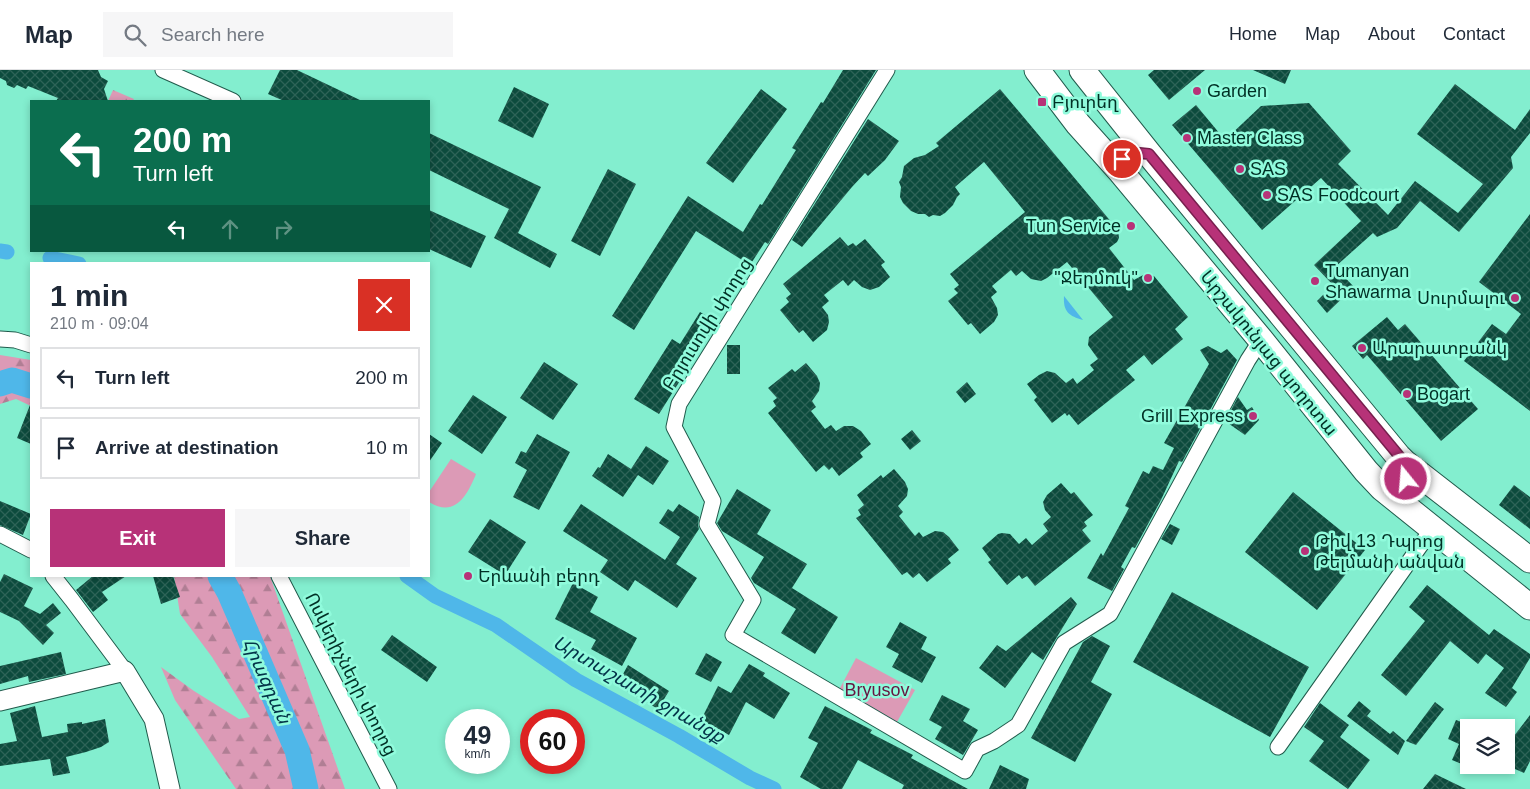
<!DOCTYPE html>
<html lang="en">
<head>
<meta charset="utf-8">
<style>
	body { margin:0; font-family:Arial,"Noto Sans Armenian",sans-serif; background:#f6f6f7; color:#1f2937; height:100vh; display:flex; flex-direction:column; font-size:19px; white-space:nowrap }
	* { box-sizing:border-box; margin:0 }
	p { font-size:16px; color:#747a83 }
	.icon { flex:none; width:28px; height:28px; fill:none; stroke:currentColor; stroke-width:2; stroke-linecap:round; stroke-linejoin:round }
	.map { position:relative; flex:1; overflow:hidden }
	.sheet { position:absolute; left:30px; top:192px; width:400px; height:315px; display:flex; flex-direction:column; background:#fff; border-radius:0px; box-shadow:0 2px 8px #0003 }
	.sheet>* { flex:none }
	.guide { position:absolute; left:30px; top:30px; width:400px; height:152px; border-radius:0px; box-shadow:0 2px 8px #0003; background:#0b6e4f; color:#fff; overflow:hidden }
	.fabs { position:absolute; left:1460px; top:649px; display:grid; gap:10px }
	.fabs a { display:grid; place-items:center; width:55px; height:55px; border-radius:0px; background:#fff; box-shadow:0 2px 8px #0003; font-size:25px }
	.speed { position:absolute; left:445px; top:639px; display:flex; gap:10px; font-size:25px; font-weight:700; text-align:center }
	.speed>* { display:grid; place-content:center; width:65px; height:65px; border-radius:50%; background:#fff; box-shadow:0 2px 8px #0003; line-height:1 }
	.speed small { font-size:12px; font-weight:400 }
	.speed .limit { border:8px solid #d22; background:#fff; color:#111 }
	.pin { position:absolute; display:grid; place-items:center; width:42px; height:42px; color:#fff; margin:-21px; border:2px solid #fff; border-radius:50%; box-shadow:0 1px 5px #0007 }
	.me { position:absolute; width:55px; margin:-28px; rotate:343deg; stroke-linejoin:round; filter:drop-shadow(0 0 4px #0008) }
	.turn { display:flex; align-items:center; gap:18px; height:105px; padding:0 20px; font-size:22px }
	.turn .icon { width:65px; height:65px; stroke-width:2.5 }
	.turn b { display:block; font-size:35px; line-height:42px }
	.lanes { display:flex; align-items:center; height:48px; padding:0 20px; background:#0003; justify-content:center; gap:25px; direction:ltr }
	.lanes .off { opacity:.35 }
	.round { display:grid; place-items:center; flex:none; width:52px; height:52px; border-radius:0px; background:#f6f6f7 }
	.overview { display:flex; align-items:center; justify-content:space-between; height:85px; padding:0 20px }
	h1 { font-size:30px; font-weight:600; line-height:38px }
	.cta { display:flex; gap:10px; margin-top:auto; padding:10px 20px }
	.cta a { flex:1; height:58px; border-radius:0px; background:#b73278; color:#fff; font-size:20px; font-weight:600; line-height:58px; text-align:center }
	.cta a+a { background:#f6f6f7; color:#1f2937 }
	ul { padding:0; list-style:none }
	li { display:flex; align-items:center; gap:15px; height:62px; margin:0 10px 8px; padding:0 10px; border:2px solid #e0e1e3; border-radius:0px }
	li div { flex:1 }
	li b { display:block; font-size:19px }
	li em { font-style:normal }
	header { display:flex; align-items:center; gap:30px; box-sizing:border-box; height:70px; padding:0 25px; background:#fff; border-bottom:1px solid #e0e1e3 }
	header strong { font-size:24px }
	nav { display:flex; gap:28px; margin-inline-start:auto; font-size:18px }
	.search { width:350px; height:45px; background:#f6f6f7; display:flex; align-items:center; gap:12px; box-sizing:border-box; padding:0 18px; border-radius:0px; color:#747a83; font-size:19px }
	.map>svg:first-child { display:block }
</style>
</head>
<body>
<header>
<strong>Map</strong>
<div class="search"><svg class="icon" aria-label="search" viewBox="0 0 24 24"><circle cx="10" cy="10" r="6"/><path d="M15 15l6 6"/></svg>Search here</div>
<nav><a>Home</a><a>Map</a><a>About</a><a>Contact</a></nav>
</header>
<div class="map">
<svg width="1530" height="719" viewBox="0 0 1530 719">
	<defs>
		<pattern id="grass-tufts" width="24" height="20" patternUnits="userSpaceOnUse" patternTransform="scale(1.25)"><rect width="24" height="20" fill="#dc9ab6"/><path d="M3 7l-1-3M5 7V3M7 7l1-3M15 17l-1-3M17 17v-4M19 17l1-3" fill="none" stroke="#b07e94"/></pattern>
		<pattern id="forest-firs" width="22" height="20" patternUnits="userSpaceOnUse" patternTransform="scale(1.25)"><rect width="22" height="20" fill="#dc9ab6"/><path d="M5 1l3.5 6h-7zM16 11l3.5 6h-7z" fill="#b07e94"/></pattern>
		<pattern id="building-cross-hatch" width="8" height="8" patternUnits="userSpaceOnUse" patternTransform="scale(1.25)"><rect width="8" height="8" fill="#0d4b3d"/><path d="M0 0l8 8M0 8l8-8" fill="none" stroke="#2e6357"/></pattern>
	</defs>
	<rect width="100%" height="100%" fill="#83eecf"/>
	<path fill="url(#grass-tufts)" d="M113,20L134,29L133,31H108Z"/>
	<path fill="url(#forest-firs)" d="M0,285L31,290V336L16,329L0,334Z
		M174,506H270L345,719H236L175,630L161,597L194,621L239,649L250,647L212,587L180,544Z"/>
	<path fill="#dc9ab6" d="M451,389L476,404C467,426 455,448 429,432V422Z
		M856,588L915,620L897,652L839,620Z"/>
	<path fill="#4fb7e9" d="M1064,226L1083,250C1069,246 1063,242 1064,226Z"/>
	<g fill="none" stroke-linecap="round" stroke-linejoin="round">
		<path stroke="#4fb7e9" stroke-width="15" d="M0,181L7,182
			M50,188L79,194
			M407,506L435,526L496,555L576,610L679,666L750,708L774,719"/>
		<path stroke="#4fb7e9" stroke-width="25" d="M0,314L12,310L31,316
			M220,506L229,522L297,680L306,719"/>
	</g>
	<path fill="url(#building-cross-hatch)" d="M0,0H98L101,7L108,11L104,19L108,31H56L58,28L28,16L26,19L17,15L14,18L7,15L6,11L0,8Z
		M280,0H297L362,31H284L268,24Z
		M843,0H876L768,174L765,172L750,195L696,161L634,260L612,246L688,126L743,162L760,134L762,135L796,80L792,78L821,32L823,33Z
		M1154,0H1205L1169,30L1148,5Z
		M1253,0H1291L1285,14Z
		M1455,14L1515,60L1530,39V63L1511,87L1513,98L1459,162L1420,131L1397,158L1377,167L1373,163L1335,197L1354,217L1327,243L1317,231L1333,215L1314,195L1361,151L1321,108L1262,160L1172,55L1196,35L1225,70L1261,36L1309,33L1351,81L1338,94L1388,145L1415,111L1458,143L1483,114L1417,64Z
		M514,17L549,34L533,68L498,51Z
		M761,19L787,39L733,113L706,93Z
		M1000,19L1118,160L1119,168L1117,172L1109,178L1134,210L1145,204L1154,206L1188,247L1175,259L1183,269L1152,295L1144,285L1126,300L1135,310L1078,355L1069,344L1067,346L1065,343L1052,353L1034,330L1037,327L1027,314L1039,305L1047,301L1055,303L1066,313L1073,308L1077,314L1094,300L1090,295L1098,289L1088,275L1089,267L1113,247L1067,192L1047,208L1041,211L1031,209L1022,201L1016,206L1011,200L992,216L997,222L991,227L997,238L998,245L994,252L980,264L971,253L968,255L948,231L958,223L954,219L959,215L950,204L1025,142L984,92L955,117L960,124L957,127L953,135L945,143L940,146L933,145L929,147L925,144H918L911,141L903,133L900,127L901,117L899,112L902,107L904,96L914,88L925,85L939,76L936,73Z
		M868,49L899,71L885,90L868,106L865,103L852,117L802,177L792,170Z
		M429,63L541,117L518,163L557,184L550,198L494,168L509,139L429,100Z
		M608,99L636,114L600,186L571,171Z
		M429,140L486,166L471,198L429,179Z
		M1530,144V341L1464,291L1492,254L1506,264L1521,244L1479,212Z
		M840,167L848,176L853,173L856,176L865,169L885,192L881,195L890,207L879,217L870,220L862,217L854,210L848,216L843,210L824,225L829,231L822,237L828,245L829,252L827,260L813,272L803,260L799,263L780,240L789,232L786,228L791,224L783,214Z
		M700,242L717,252L659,344L634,329L672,269L680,274Z
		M1387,247L1398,260L1405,254L1478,339L1441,371L1367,285L1363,289L1352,276Z
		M727,275H740V304H727Z
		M1208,276L1221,283L1227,279L1237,290L1182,392L1179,391L1161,430L1135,478L1132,477L1121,497L1124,499L1112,521L1087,508L1101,483L1103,486L1129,438L1125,436L1143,401L1149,404L1153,396L1163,400L1174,378L1164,373L1209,294L1200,280Z
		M544,292L578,314L553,350L520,328Z
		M806,293L817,306L820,313L819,321L812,331L816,337L811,341L825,359L831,355L836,361L844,356H853L861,361L871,374L860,383L863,387L839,406L832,397L829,400L824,395L816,402L768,343L776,336L773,331L777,328L768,318L792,299L795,302Z
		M967,312L976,324L965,333L956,322Z
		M473,325L507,347L482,384L448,361Z
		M1238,327L1247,340L1252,337L1259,350L1245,365L1225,351Z
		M30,335H31V374L17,368Z
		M912,360L921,371L910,380L901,369Z
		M429,364L442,373L429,392Z
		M537,364L570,382L539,440L513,427L527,400L515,393L521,381L526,383Z
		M646,376L669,391L653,415L638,405L623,427L592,406L598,397L600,398L608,384L631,399Z
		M894,399L905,412L908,419L907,426L898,436L903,442L899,446L915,466L919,462L923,467L935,461L943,462L949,467L959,480L948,489L951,493L927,512L919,503L913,508L907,502L902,505L856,448L861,445L858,440L864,435L857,425L881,405L883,408Z
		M1061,413L1071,424L1074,422L1093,445L1084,452L1087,456L1082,460L1091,471L1035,516L1027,506L1022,509L1019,505L1007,515L988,492L991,490L982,478L998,464L1002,463L1010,464L1019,474L1026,468L1032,475L1048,461L1043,454L1051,447L1045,440L1043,432L1047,425Z
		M1514,415L1530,427V459L1499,435Z
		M737,419L771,440L757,464L807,494L792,518L838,547L815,584L781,563L796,539L754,513L751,508L764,487L722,461L717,453Z
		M1293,422L1365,480L1317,540L1245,482Z
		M0,431L31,444L23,465L0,455Z
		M581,434L665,490L680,467L659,453L668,439L673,442L679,434L699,447L698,455L699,459L676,494L697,508L677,538L635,510L628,521L600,502L608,490L563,461Z
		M490,449L526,472L505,505L468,482Z
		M1170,454L1180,459L1172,475L1161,469Z
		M4,504L33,518L24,536L40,544L53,533L61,543L46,555L54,563L43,575L19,551L0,542V512Z
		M93,506H126L102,522L108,530L93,542L76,520Z
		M153,506H173L180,527L161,534Z
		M573,513L598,527L590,542L637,568L622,596L591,579L596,570L555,549Z
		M1427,515L1489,565L1494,559L1530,584V588L1512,618L1517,622L1506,637L1485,623L1504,598L1486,584L1478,594L1450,571L1406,626L1381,605L1425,551L1409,537Z
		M1172,522L1309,597L1270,667L1133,592Z
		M1071,527L1077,534L1043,590L1032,582L1005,618L979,598L997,575L1006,581Z
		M900,552L927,567L921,579L936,587L922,613L892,597L899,584L886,577Z
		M392,565L437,597L427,612L381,580Z
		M1092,566L1110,576L1091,612L1112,624L1075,692L1031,668L1083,572Z
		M61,582L66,604L29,612L28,606L0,614V596Z
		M706,583L722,592L711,612L695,604Z
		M749,594L765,603L763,606L790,623L774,649L746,632L729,665L701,650L718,616L731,623Z
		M628,595L669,621L658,639L617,615Z
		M942,625L970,639L963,651L978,660L963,685L935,669L942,657L929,650Z
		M1359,631L1371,641L1367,646L1390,664L1393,661L1405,671L1398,685L1347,646Z
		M1435,632L1444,639L1416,675L1406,671Z
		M1320,633L1349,655L1340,667L1370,690L1348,719L1309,691L1324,671L1304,657Z
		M35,636L42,667L68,662L67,654L82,652V654L105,649L109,672L101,677L86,682L66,687L70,703L53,706L50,689L0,696V674L17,671L10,643Z
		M825,636L872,660L870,663L913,685L911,688L968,719H902L904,715L858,690L842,719H821L800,707L818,673L808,668Z
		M1530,645V691L1524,703L1506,695V679L1511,670Z
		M1456,650L1467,654L1469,650V655L1471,656L1469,658V697L1452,690L1459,674L1448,669Z
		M1000,695L1029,709L1026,719H989Z
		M1435,704L1466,719H1423Z"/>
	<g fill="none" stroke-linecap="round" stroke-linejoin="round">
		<g stroke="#215b4c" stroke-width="17">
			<path id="minor" d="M163,0L233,31
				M887,0L679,334L674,357L713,431L707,454L753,530L733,565L965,701L977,679L994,671L1018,655L1064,573L1110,544L1248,290L1261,270
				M0,269L15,270L31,275
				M0,464L31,480
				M53,506L72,530L125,601
				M279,506L389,719
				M1278,677L1432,459"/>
		</g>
		<g stroke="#215b4c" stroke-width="21">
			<path id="tertiary" d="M0,631L125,601L154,649L170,719"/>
		</g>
		<g stroke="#215b4c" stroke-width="27">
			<path id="primary" d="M1037,0L1078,54L1121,102L1261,270L1366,401L1382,418L1530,537
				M1082,0L1149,84L1398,386L1405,393L1530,490"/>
		</g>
		<use href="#minor" stroke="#fff" stroke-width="15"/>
		<use href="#tertiary" stroke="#fff" stroke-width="19"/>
		<use href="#primary" stroke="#fff" stroke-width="25"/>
	</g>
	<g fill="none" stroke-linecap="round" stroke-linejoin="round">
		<g stroke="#77204e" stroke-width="12">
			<path id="route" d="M1122,89L1130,82L1149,84L1405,393L1406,409"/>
		</g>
		<use href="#route" stroke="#b73278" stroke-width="9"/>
	</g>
	<g fill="#b73278" stroke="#90fbdc" stroke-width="2">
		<circle cx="1197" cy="21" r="5"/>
		<rect x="1037" y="27" width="10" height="10" rx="2.5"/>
		<circle cx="1187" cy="68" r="5"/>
		<circle cx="1240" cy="99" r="5"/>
		<circle cx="1267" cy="125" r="5"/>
		<circle cx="1131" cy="156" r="5"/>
		<circle cx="1148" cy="208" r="5"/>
		<circle cx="1315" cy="211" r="5"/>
		<circle cx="1515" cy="228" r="5"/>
		<circle cx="1362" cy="278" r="5"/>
		<circle cx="1407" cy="324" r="5"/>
		<circle cx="1253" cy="346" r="5"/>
		<circle cx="1305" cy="481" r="5"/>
		<circle cx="468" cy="506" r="5"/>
	</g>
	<g text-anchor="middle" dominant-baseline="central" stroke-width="5" stroke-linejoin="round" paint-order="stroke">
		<g font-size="18" fill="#003025" stroke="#90fbdc" text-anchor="start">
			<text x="1207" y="21">Garden</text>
			<text x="1052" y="32">Բյուրեղ</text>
			<text x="1197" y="68">Master Class</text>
			<text x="1250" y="99">SAS</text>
			<text x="1277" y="125">SAS Foodcourt</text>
			<text x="1121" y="156" text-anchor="end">Tun Service</text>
			<text x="1325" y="201">Tumanyan<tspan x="1325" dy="21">Shawarma</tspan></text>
			<text x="1138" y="208" text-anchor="end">"Ջերմուկ"</text>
			<text x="1505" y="228" text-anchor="end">Սուրմալու</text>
			<text x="1372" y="278">Արարատբանկ</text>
			<text x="1417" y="324">Bogart</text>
			<text x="1243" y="346" text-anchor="end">Grill Express</text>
			<text x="1315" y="471">Թիվ 13 Դպրոց<tspan x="1315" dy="21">Թելմանի անվան</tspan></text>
			<text x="478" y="506">Երևանի բերդ</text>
		</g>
		<g font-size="18" fill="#003025" stroke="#90fbdc">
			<text transform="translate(707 254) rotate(-58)">Բրյուսովի փողոց</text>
			<text transform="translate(1269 283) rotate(51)">Արշակունյաց պողոտա</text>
			<text transform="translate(351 604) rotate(63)">Ոսկերիչների փողոց</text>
		</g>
		<g font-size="18" fill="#661640" stroke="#90fbdc">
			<text x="877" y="620">Bryusov</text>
		</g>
		<g font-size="19" font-style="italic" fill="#033348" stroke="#90fbdc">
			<text transform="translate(267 611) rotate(66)">Հրազդան</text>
			<text transform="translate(639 619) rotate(30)">Արտաշատի ջրանցք</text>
		</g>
	</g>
</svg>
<div class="fabs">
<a><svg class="icon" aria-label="layers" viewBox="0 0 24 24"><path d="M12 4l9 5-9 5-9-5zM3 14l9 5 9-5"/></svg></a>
</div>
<div class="speed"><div>49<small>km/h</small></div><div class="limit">60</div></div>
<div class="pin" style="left:1122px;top:89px;background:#d93025"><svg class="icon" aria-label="arrive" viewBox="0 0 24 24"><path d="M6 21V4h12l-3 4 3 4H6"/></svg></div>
<svg class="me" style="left:1406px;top:409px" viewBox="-20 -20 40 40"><circle r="17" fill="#b73278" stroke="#fff" stroke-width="3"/><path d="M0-11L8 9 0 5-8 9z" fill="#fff"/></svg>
<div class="guide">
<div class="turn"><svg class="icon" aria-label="left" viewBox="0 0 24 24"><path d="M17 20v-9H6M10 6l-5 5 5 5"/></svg><div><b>200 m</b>Turn left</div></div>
<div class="lanes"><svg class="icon" aria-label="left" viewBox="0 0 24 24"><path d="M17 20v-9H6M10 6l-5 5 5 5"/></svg><svg class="icon off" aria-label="ahead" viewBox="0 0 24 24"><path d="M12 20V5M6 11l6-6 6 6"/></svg><svg class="icon off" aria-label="right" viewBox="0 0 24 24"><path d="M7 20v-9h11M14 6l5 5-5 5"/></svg></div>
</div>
<section class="sheet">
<div class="overview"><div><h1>1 min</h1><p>210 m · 09:04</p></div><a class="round" style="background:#d93025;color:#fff"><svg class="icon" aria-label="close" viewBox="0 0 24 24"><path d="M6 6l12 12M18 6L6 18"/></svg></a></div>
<ul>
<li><svg class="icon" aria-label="left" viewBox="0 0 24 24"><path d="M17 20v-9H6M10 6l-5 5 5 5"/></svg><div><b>Turn left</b></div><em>200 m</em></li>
<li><svg class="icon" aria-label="arrive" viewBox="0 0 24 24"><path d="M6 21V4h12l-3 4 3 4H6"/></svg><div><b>Arrive at destination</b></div><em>10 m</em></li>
</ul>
<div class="cta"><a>Exit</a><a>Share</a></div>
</section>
</div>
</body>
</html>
